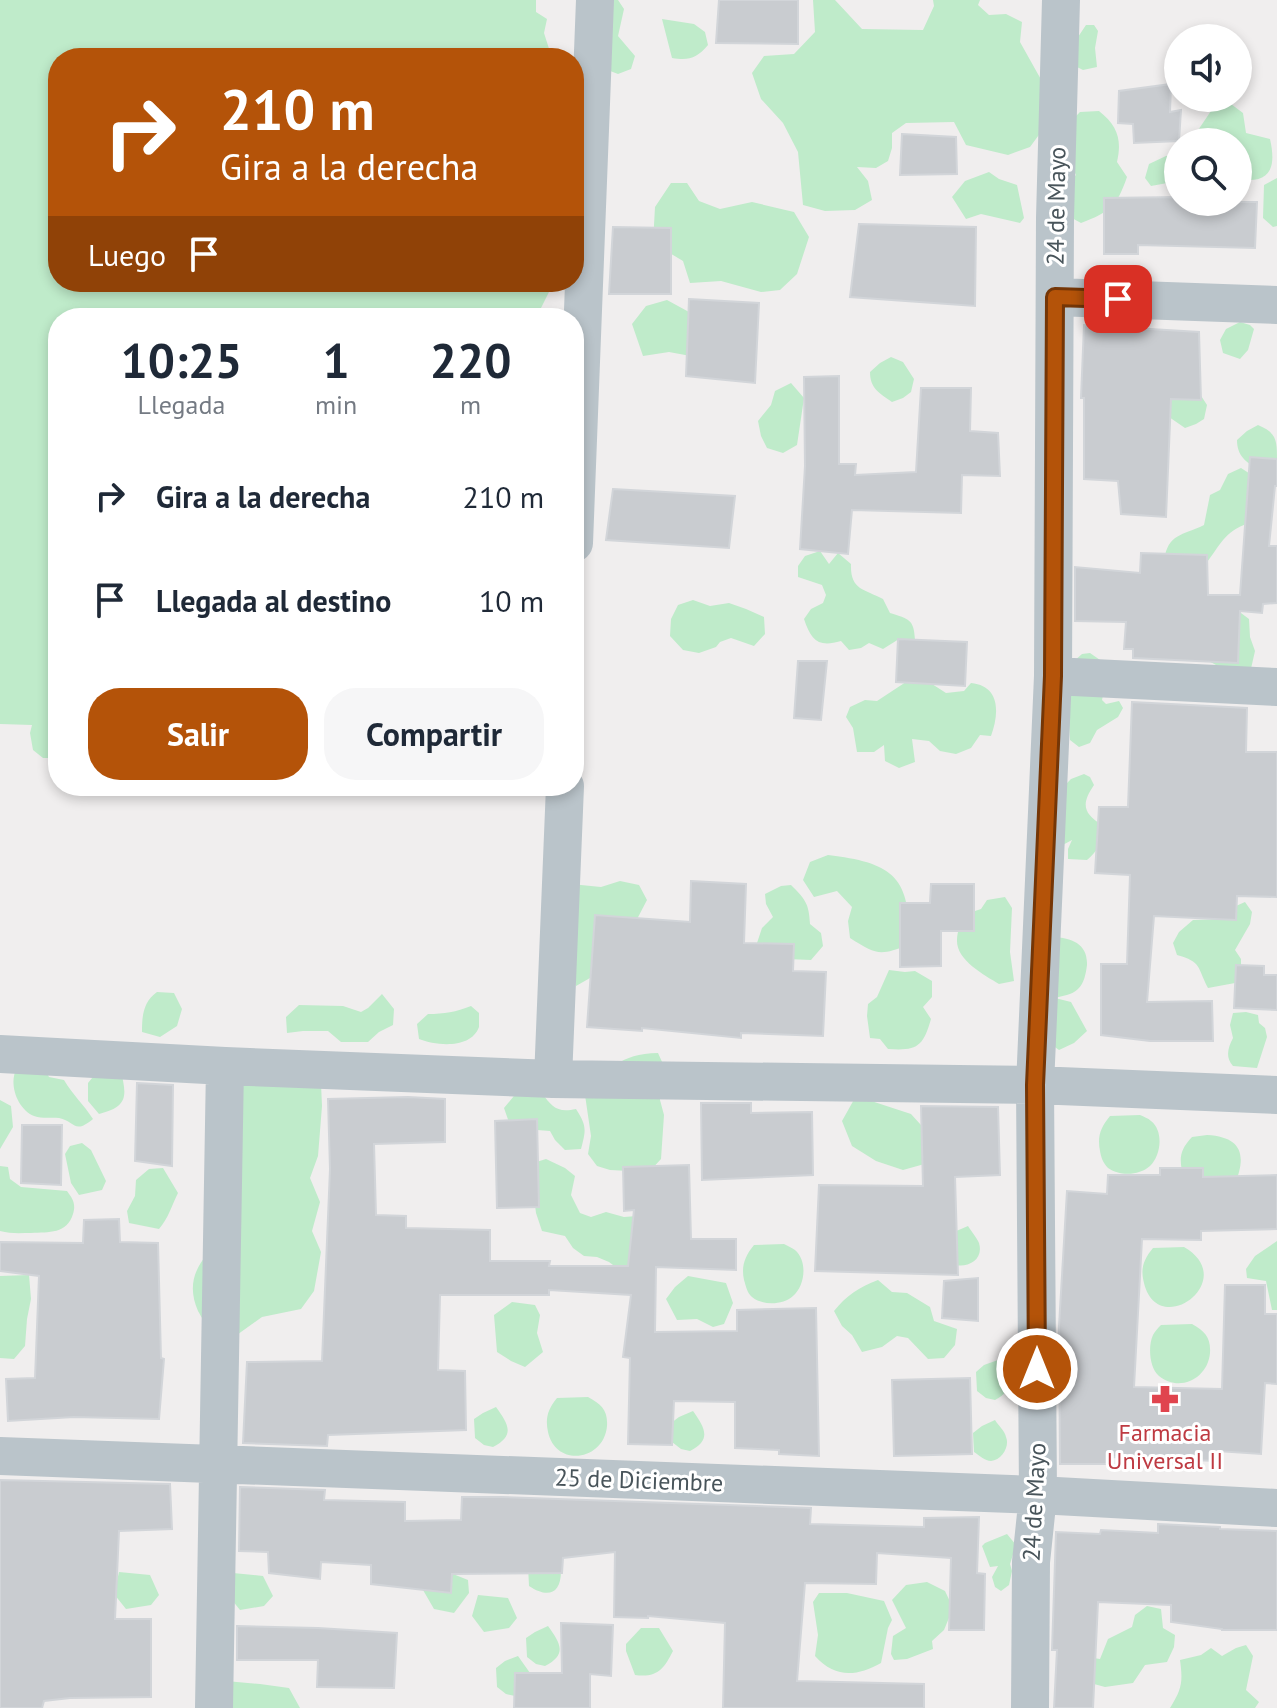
<!DOCTYPE html>
<html lang="es">
<head>
<meta charset="utf-8">
<style>
	body { margin:0; font-family:"PT Sans",sans-serif; background:#f6f6f7; color:#1f2937; height:100vh; display:flex; flex-direction:column; font-size:30px; white-space:nowrap }
	* { box-sizing:border-box; margin:0 }
	p { font-size:26px; color:#747a83 }
	.icon { flex:none; width:44px; height:44px; fill:none; stroke:currentColor; stroke-width:2; stroke-linecap:round; stroke-linejoin:round }
	.map { position:relative; flex:1; overflow:hidden }
	.drawer { position:absolute; left:48px; top:308px; width:536px; height:488px; display:flex; flex-direction:column; background:#fff; border-radius:32px; box-shadow:0 4px 12px #0003 }
	.drawer>* { flex:none }
	.top-card { position:absolute; left:48px; top:48px; width:536px; height:244px; border-radius:32px; box-shadow:0 4px 12px #0003; background:#b45309; color:#fff; overflow:hidden }
	.fabs { position:absolute; left:1164px; top:24px; display:grid; gap:16px }
	.fabs a { display:grid; place-items:center; width:88px; height:88px; border-radius:50%; background:#fff; box-shadow:0 4px 12px #0003; font-size:40px }
	.pin { position:absolute; display:grid; place-items:center; width:68px; height:68px; color:#fff; margin:-34px; border-radius:16px; box-shadow:0 4px 12px #0006 }
	.me { position:absolute; width:88px; margin:-44px; rotate:0deg; stroke-linejoin:round; filter:drop-shadow(0 0 6px #0008) }
	.turn { display:flex; align-items:center; gap:28px; height:168px; padding:0 40px; font-size:36px }
	.turn .icon { width:104px; height:104px; stroke-width:2.5 }
	.turn b { display:block; font-size:56px; line-height:68px }
	.then { display:flex; align-items:center; height:76px; padding:0 40px; background:#0003; gap:16px; font-size:30px }
	.eta { display:flex; justify-content:space-evenly; align-items:center; height:136px; text-align:center }
	.eta b { font-size:48px; font-weight:700; line-height:56px }
	.action { display:flex; gap:16px; margin-top:auto; padding:16px 40px }
	.action a { flex:1; height:92px; border-radius:32px; background:#b45309; color:#fff; font-size:32px; font-weight:700; line-height:92px; text-align:center }
	.action a+a { background:#f6f6f7; color:#1f2937 }
	ul { padding:0; list-style:none }
	li { display:flex; align-items:center; gap:24px; height:104px; padding:0 40px }
	li div { flex:1 }
	li b { display:block; font-size:30px }
	li em { font-style:normal }
	.map>svg:first-child { display:block }
</style>
</head>
<body>
<div class="map">
<svg width="1277" height="1708" viewBox="0 0 1277 1708">
	<rect width="100%" height="100%" fill="#f0eeee"/>
	<path fill="#bfebca" d="M0,0H536V12L547,19L544,33L552,58H58V282H554L536,318H58V744L53,758H43L33,750L30,733L32,725L0,724Z
		M602,0H618L624,9L618,36L635,56L631,69L618,74L605,69Z
		M813,0H835L862,29L923,30L934,6L933,0H980L978,5L989,15L1006,14L1022,22L1020,42L1048,92L1044,128L1030,147L1008,155L966,145L954,122L906,123L892,133V148L888,161L876,168L857,167L868,181L872,200L855,210L825,211L803,205L798,152L783,123L761,99L752,73L764,56L794,54L815,32Z
		M662,19L694,24L705,32L708,45C697,58 689,61 672,58Z
		M1086,25H1094L1098,31L1095,48L1097,67L1083,70L1073,65L1078,37Z
		M1231,104L1243,113L1246,133L1270,139C1277,170 1269,184 1238,179V142H1190L1211,111Z
		M1099,111C1118,126 1122,140 1117,162L1127,177C1117,206 1110,212 1081,223L1070,217L1067,184L1076,175L1068,159L1069,123L1080,112Z
		M1178,153V181L1151,186L1145,178L1149,164L1166,156Z
		M989,172L999,179L1017,185L1024,218L1020,223L981,214L966,219L952,197L965,181Z
		M1277,178V226L1273,227L1263,218L1264,185Z
		M671,183H687L699,201L720,209L752,202L794,212L809,237L797,274L780,290L761,292L721,281L690,283L683,261L653,243L655,207Z
		M667,300L689,312L696,357L669,352L643,356L632,324L646,306Z
		M1240,322L1250,325L1254,329L1248,350L1240,359L1223,353L1220,340L1226,329Z
		M891,357L903,362L914,379L911,392L903,398L892,402C879,393 870,388 870,372L880,363Z
		M791,383L804,398L797,445L783,453L767,448L761,436L758,421L771,405L775,391Z
		M1196,388L1207,405L1204,419L1196,424L1185,428L1169,417L1164,398Z
		M1258,425C1277,433 1277,440 1277,461L1259,470C1246,462 1237,456 1237,440L1247,431Z
		M1241,468L1258,479L1249,523C1223,532 1221,545 1204,566L1164,561C1168,533 1182,536 1204,525L1210,495L1220,490L1228,474Z
		M820,551L829,564L838,553L851,564C850,590 864,589 883,599L890,613C909,619 914,619 915,640L899,639L883,649L869,643L861,648L849,650L841,641C818,648 811,640 804,619L811,609L823,603L826,595L822,585L798,577V566L805,556Z
		M693,600L710,606L729,603L746,609L764,617L765,634L754,646L731,638L720,642L716,647L699,653L683,650L670,636L671,619L678,605Z
		M1237,610L1249,619L1250,637L1255,651L1250,673L1216,665L1205,659Z
		M1090,653L1113,669L1105,685L1102,700L1106,704L1119,701L1123,708L1118,717L1097,730L1090,743L1079,747L1070,740L1069,722L1073,662L1082,654Z
		M912,678L932,684L946,693L964,691L971,683C1001,686 999,714 991,736L980,735L971,748L956,754L940,751L929,741L912,739L915,762L899,768L885,761L884,745L874,752H857L853,728L846,717L850,707L865,700L877,701Z
		M1084,774L1090,777L1094,785C1081,804 1083,813 1102,825C1104,840 1098,851 1087,860L1068,859V849L1072,840L1059,847L1062,788L1071,779Z
		M828,855C894,863 911,877 909,945C879,956 877,955 850,938L848,921L852,907L837,891L814,897L803,880L810,862Z
		M620,881L639,885L647,900L635,923L597,974L576,986L571,884L601,887Z
		M791,885C805,899 809,903 810,924L821,933L823,946L811,960L787,959L757,943L762,928L773,917L766,904L765,894L781,886Z
		M1005,897L1012,908L1010,952L1014,981L999,984C984,975 956,960 957,940C957,932 961,922 963,915L981,909L987,900Z
		M1245,902L1252,912L1250,924L1235,950L1241,959V976L1235,983L1208,988C1197,967 1202,962 1177,955L1173,943L1179,932L1193,920L1224,919L1236,906Z
		M1053,937C1072,938 1088,944 1087,965C1086,973 1084,984 1078,989C1072,995 1062,996 1055,998L1071,1002L1087,1031L1074,1043L1059,1050L1048,1042Z
		M889,970L905,972L915,971L932,981V997L923,1007L931,1019C923,1047 917,1051 888,1049L880,1039L870,1038L867,1016L868,1004L877,997Z
		M157,992L174,993L182,1009L177,1026L160,1037L142,1032C142,1016 143,1002 157,992Z
		M382,994L394,1009L393,1025L379,1032L368,1042H341L328,1031H303L287,1033L286,1017L299,1005L343,1006L361,1012L368,1008Z
		M471,1006L479,1013C479,1015 479,1025 479,1027C471,1049 437,1046 419,1039L417,1024L428,1014C444,1014 456,1012 471,1006Z
		M1246,1012L1258,1015L1259,1023L1265,1028L1267,1037L1257,1068L1233,1066C1225,1057 1228,1048 1233,1038L1230,1025L1233,1013Z
		M658,1053L663,1064L660,1100L664,1115L661,1159L649,1172L610,1170L597,1166L588,1154L591,1136L585,1095C610,1069 619,1054 658,1053Z
		M43,1066L49,1077L64,1080C73,1095 84,1105 93,1119C74,1135 75,1121 59,1118C51,1117 43,1119 34,1116C17,1109 8,1083 17,1068Z
		M101,1067L120,1068C127,1095 129,1107 99,1114L88,1101V1083Z
		M210,1081L321,1084L322,1106L318,1156L310,1178L320,1202L312,1231L321,1252L314,1291L301,1309L262,1317L234,1337C226,1335 215,1333 209,1328C205,1324 201,1316 198,1311C188,1288 193,1270 209,1252Z
		M518,1091L542,1093C552,1107 557,1113 576,1109C587,1126 586,1130 581,1149L565,1150L555,1140L550,1131L511,1128L504,1108Z
		M856,1096L911,1114L930,1135L928,1163L903,1170L876,1161L852,1146L842,1121Z
		M0,1100L11,1106L13,1127L0,1149Z
		M1140,1115C1144,1117 1148,1118 1151,1121C1164,1131 1161,1156 1150,1166C1139,1176 1119,1176 1108,1168C1103,1163 1101,1157 1100,1151C1097,1136 1101,1127 1110,1116Z
		M1207,1135C1243,1137 1247,1156 1234,1186L1184,1181C1180,1161 1177,1153 1192,1137Z
		M82,1143L91,1150L106,1181L102,1190L79,1195L71,1183L65,1154L70,1146Z
		M546,1159L565,1168L575,1176L571,1195L580,1213L591,1217L606,1212L624,1217L637,1216L651,1251L621,1271L609,1262L597,1257L584,1256L573,1248L565,1236L542,1231L536,1213L530,1164Z
		M0,1166L8,1167L10,1179L21,1187L67,1191C73,1199 76,1204 73,1214C67,1234 49,1232 31,1233C20,1233 11,1234 0,1231Z
		M163,1168L178,1193C172,1205 168,1219 159,1229L129,1223L127,1211L135,1196L136,1180L149,1169Z
		M968,1226C971,1231 977,1238 979,1243C984,1260 968,1268 955,1265L954,1232Z
		M1277,1241V1310H1272L1266,1281L1247,1278L1246,1269L1255,1256Z
		M784,1244C788,1246 792,1248 795,1250C808,1261 805,1286 793,1296C783,1305 763,1306 752,1297C747,1293 746,1286 744,1280C741,1266 745,1256 754,1245Z
		M1184,1247C1241,1280 1158,1341 1144,1283C1140,1268 1144,1259 1153,1248Z
		M29,1275L31,1299L27,1319L25,1346L14,1359L0,1358V1276Z
		M688,1276L726,1283L733,1303L724,1324L713,1327L697,1319L677,1320L666,1299L675,1287Z
		M878,1280L892,1292L907,1293L930,1307L934,1321L957,1329L955,1345L944,1358L928,1359L908,1338L897,1336L882,1347L862,1352L852,1335L842,1326L834,1311C846,1296 859,1287 878,1280Z
		M512,1302L535,1305L540,1315L537,1333L543,1352L525,1367L511,1361L497,1352L494,1315Z
		M1192,1324C1205,1331 1211,1338 1210,1353C1208,1378 1180,1393 1159,1376C1149,1368 1148,1345 1153,1335C1155,1331 1158,1328 1161,1325Z
		M998,1360C1009,1376 1017,1388 995,1400L986,1398L977,1391L976,1372L984,1365Z
		M588,1397C601,1404 608,1410 607,1426C604,1461 556,1468 548,1432C545,1418 548,1409 557,1398Z
		M496,1407C508,1424 516,1435 493,1447L484,1445L475,1438L474,1419L483,1413Z
		M693,1411C705,1428 712,1440 690,1451L681,1449L672,1442L671,1423L679,1417Z
		M995,1420C998,1425 1005,1431 1006,1437C1010,1446 1002,1460 991,1461C985,1461 979,1455 974,1452L973,1433L982,1426Z
		M1007,1534L1016,1545L1010,1564L1012,1571L1009,1585L1001,1591L995,1587L992,1577L998,1566L990,1567L982,1546L985,1543Z
		M528,1566L561,1571C561,1595 547,1598 529,1586Z
		M119,1572L150,1575L159,1595L151,1605L126,1609L114,1594Z
		M448,1572L468,1580L469,1593L454,1613L434,1609L423,1590Z
		M233,1573L263,1576L273,1596L264,1606L240,1610L228,1595Z
		M927,1582L945,1591L953,1608L944,1630L932,1641L933,1649L907,1659L894,1660L891,1654L893,1636L906,1628L892,1600L906,1585Z
		M819,1593H847L884,1601L892,1620L888,1628L881,1663C856,1677 835,1678 815,1656L818,1635L813,1602Z
		M478,1595L508,1598L517,1618L509,1628L484,1632L472,1616Z
		M1147,1606L1161,1609L1163,1628L1175,1635L1174,1647L1167,1662L1145,1665L1133,1683L1105,1687L1083,1681L1087,1657L1100,1659L1108,1639L1132,1627L1135,1615Z
		M548,1626C560,1643 568,1654 545,1666L536,1664L527,1657L526,1638L535,1632Z
		M641,1628H659L673,1651C664,1669 657,1678 635,1675L626,1651V1644Z
		M1246,1645L1253,1656L1246,1690L1259,1702L1255,1708H1170C1182,1689 1183,1682 1180,1660L1201,1655L1211,1648L1222,1656L1236,1648Z
		M518,1656L530,1673L529,1681L515,1696L506,1694L497,1687L496,1668L505,1661Z
		M226,1681L260,1684L289,1688L300,1708H199Z"/>
	<path fill="#c9ccd0" stroke="#d2d5d9" stroke-width="2" d="M719,0H798V44L716,43Z
		M1171,84L1170,112L1181,110L1179,141L1134,143L1133,124L1118,123L1119,91Z
		M902,134L956,137L957,174L900,175Z
		M1178,197V202H1257L1255,248L1138,245V254H1104V198Z
		M859,224L976,227L975,306L850,297Z
		M613,227L671,228V294H609Z
		M689,299L759,303L755,383L686,376Z
		M1084,325L1199,332L1201,400L1171,399L1166,517L1121,514L1118,481L1084,479V398H1081Z
		M839,376V464H856L855,475L916,472L921,388H971L970,431L998,433L1000,476L962,475L961,513L852,510L848,554L800,549L805,466L804,377Z
		M1250,457L1277,459V486H1275L1269,546H1277V603L1263,604L1262,613L1240,611L1238,663L1133,658V649H1124L1126,622L1075,621V567L1140,573L1141,553L1207,555L1208,595H1240Z
		M613,489L735,496L729,548L606,540Z
		M898,639L967,642L965,686L896,682Z
		M798,661H827L821,720L794,718Z
		M1132,702L1247,708L1246,752H1277V897L1237,896L1236,920L1154,916L1147,1002L1212,1001L1213,1041H1150L1101,1035V964H1127L1130,875L1095,873L1099,807H1128Z
		M691,881L746,884L744,943L794,944L793,971L826,972L823,1036L741,1033V1038L642,1028V1031L587,1027L595,915L690,922Z
		M931,884H974V931H941V966L900,967V903H930Z
		M1236,965L1264,966V975H1277V1010L1234,1008Z
		M137,1083L173,1085L172,1166L135,1161Z
		M408,1097L445,1099V1142L374,1144L376,1215L406,1216V1228L490,1230V1261H550L549,1266H628L634,1210L624,1211L623,1167L689,1165L691,1239H736V1270L656,1267L655,1332L737,1331V1310L816,1308L819,1456L779,1454V1450L735,1448V1402L674,1401L672,1445L628,1444L630,1358L623,1357L631,1295L549,1290V1295H440L438,1370L465,1371L466,1430L328,1435L327,1446L243,1443L247,1362L322,1361L330,1169L328,1099Z
		M701,1103H751V1113L812,1112L813,1175L702,1180Z
		M921,1106L998,1107L1000,1175L955,1177L958,1275L815,1271L819,1185L923,1186Z
		M537,1119L539,1207L497,1208L495,1121Z
		M22,1125H62L61,1185L21,1183Z
		M1160,1168H1203V1177L1277,1175V1229L1201,1231V1240L1142,1239L1134,1387L1222,1389L1225,1285H1265V1314H1277V1384L1265,1383L1261,1454L1217,1451V1461L1109,1457V1464H1060L1059,1326L1067,1191L1107,1194L1108,1175H1160Z
		M119,1219L120,1242L158,1243L161,1358L164,1359L159,1419L74,1417L8,1421L6,1379L35,1378L39,1276L0,1271V1242L83,1243L84,1220Z
		M978,1278V1321L942,1318L944,1281Z
		M970,1378L972,1454L894,1456L892,1380Z
		M0,1480L170,1484L172,1529L119,1531L115,1619H151V1697L70,1698L44,1701L42,1708H0Z
		M240,1487L325,1490L324,1500L405,1502V1521L461,1520L462,1497H501L811,1508L810,1524L924,1527V1518L979,1517L977,1573L985,1574L984,1630H949L951,1558L877,1553L876,1584L805,1583L797,1681L924,1684V1708H723L725,1623L648,1616V1618L614,1617L615,1552L563,1558L562,1573L452,1574L451,1593L371,1584V1565L321,1562L320,1579L269,1573L268,1552L239,1551Z
		M1158,1524L1220,1527V1529L1277,1531V1630H1222V1629L1171,1622V1605L1098,1602L1093,1708H1054L1057,1650H1052L1056,1532L1100,1534L1101,1530L1158,1533Z
		M561,1623L613,1625L611,1676L590,1674V1708H514L515,1673H562Z
		M237,1626L318,1628L397,1633L394,1688L317,1687L318,1660H237Z"/>
	<g fill="none" stroke-linecap="round" stroke-linejoin="round">
		<path stroke="#bac4ca" stroke-width="38" d="M1055,297L1277,305
			M574,543L595,0
			M1053,676L1277,687
			M0,1054L225,1066L553,1079L1035,1085L1277,1095
			M553,1079L565,786
			M0,1456L1038,1495L1277,1508
			M214,1708L225,1066
			M1030,1708L1031,1562L1038,1495L1035,1085L1053,676L1055,218L1061,0"/>
	</g>
	<g fill="none" stroke-linecap="round" stroke-linejoin="round">
		<g stroke="#753606" stroke-width="20">
			<path id="route" d="M1037,1369L1035,1085L1053,676L1055,297L1118,299"/>
		</g>
		<use href="#route" stroke="#b45309" stroke-width="14"/>
	</g>
	<defs>
		<g id="pharmacy-bare" transform="scale(2.16)"><path d="M-2-6h4v4h4v4h-4v4h-4v-4h-4v-4h4Z" fill="#e0444e" stroke="#fff" stroke-width="2.5" paint-order="stroke"/></g>
	</defs>
	<g fill-rule="evenodd">
		<use href="#pharmacy-bare" x="1165" y="1399"/>
	</g>
	<g text-anchor="middle" dominant-baseline="central" stroke-width="6" stroke-linejoin="round" paint-order="stroke">
		<g font-size="24" fill="#48545a" stroke="#fff">
			<text transform="translate(1056 206) rotate(-89)">24 de Mayo</text>
			<text transform="translate(639 1480) rotate(2)">25 de Diciembre</text>
			<text transform="translate(1034 1502) rotate(-87)">24 de Mayo</text>
		</g>
		<g font-size="24" fill="#be3a42" stroke="#fff">
			<text x="1165" y="1432">Farmacia<tspan x="1165" dy="28">Universal II</tspan></text>
		</g>
	</g>
</svg>
<div class="fabs">
<a><svg class="icon" aria-label="sound" viewBox="0 0 24 24"><path d="M4 9h4l5-4v14l-5-4H4zM17 9q2 3 0 6"/></svg></a>
<a><svg class="icon" aria-label="search" viewBox="0 0 24 24"><circle cx="10" cy="10" r="6"/><path d="M15 15l6 6"/></svg></a>
</div>
<div class="pin" style="left:1118px;top:299px;background:#d93025"><svg class="icon" aria-label="arrive" viewBox="0 0 24 24"><path d="M6 21V4h12l-3 4 3 4H6"/></svg></div>
<svg class="me" style="left:1037px;top:1369px" viewBox="-20 -20 40 40"><circle r="17" fill="#b45309" stroke="#fff" stroke-width="3"/><path d="M0-11L8 9 0 5-8 9z" fill="#fff"/></svg>
<div class="top-card">
<div class="turn"><svg class="icon" aria-label="right" viewBox="0 0 24 24"><path d="M7 20v-9h11M14 6l5 5-5 5"/></svg><div><b>210 m</b>Gira a la derecha</div></div>
<div class="then">Luego<svg class="icon" aria-label="arrive" viewBox="0 0 24 24"><path d="M6 21V4h12l-3 4 3 4H6"/></svg></div>
</div>
<section class="drawer">
<div class="eta">
<div><b>10:25</b><p>Llegada</p></div>
<div><b>1</b><p>min</p></div>
<div><b>220</b><p>m</p></div>
</div>
<ul>
<li><svg class="icon" aria-label="right" viewBox="0 0 24 24"><path d="M7 20v-9h11M14 6l5 5-5 5"/></svg><div><b>Gira a la derecha</b></div><em>210 m</em></li>
<li><svg class="icon" aria-label="arrive" viewBox="0 0 24 24"><path d="M6 21V4h12l-3 4 3 4H6"/></svg><div><b>Llegada al destino</b></div><em>10 m</em></li>
</ul>
<div class="action"><a>Salir</a><a>Compartir</a></div>
</section>
</div>
</body>
</html>
